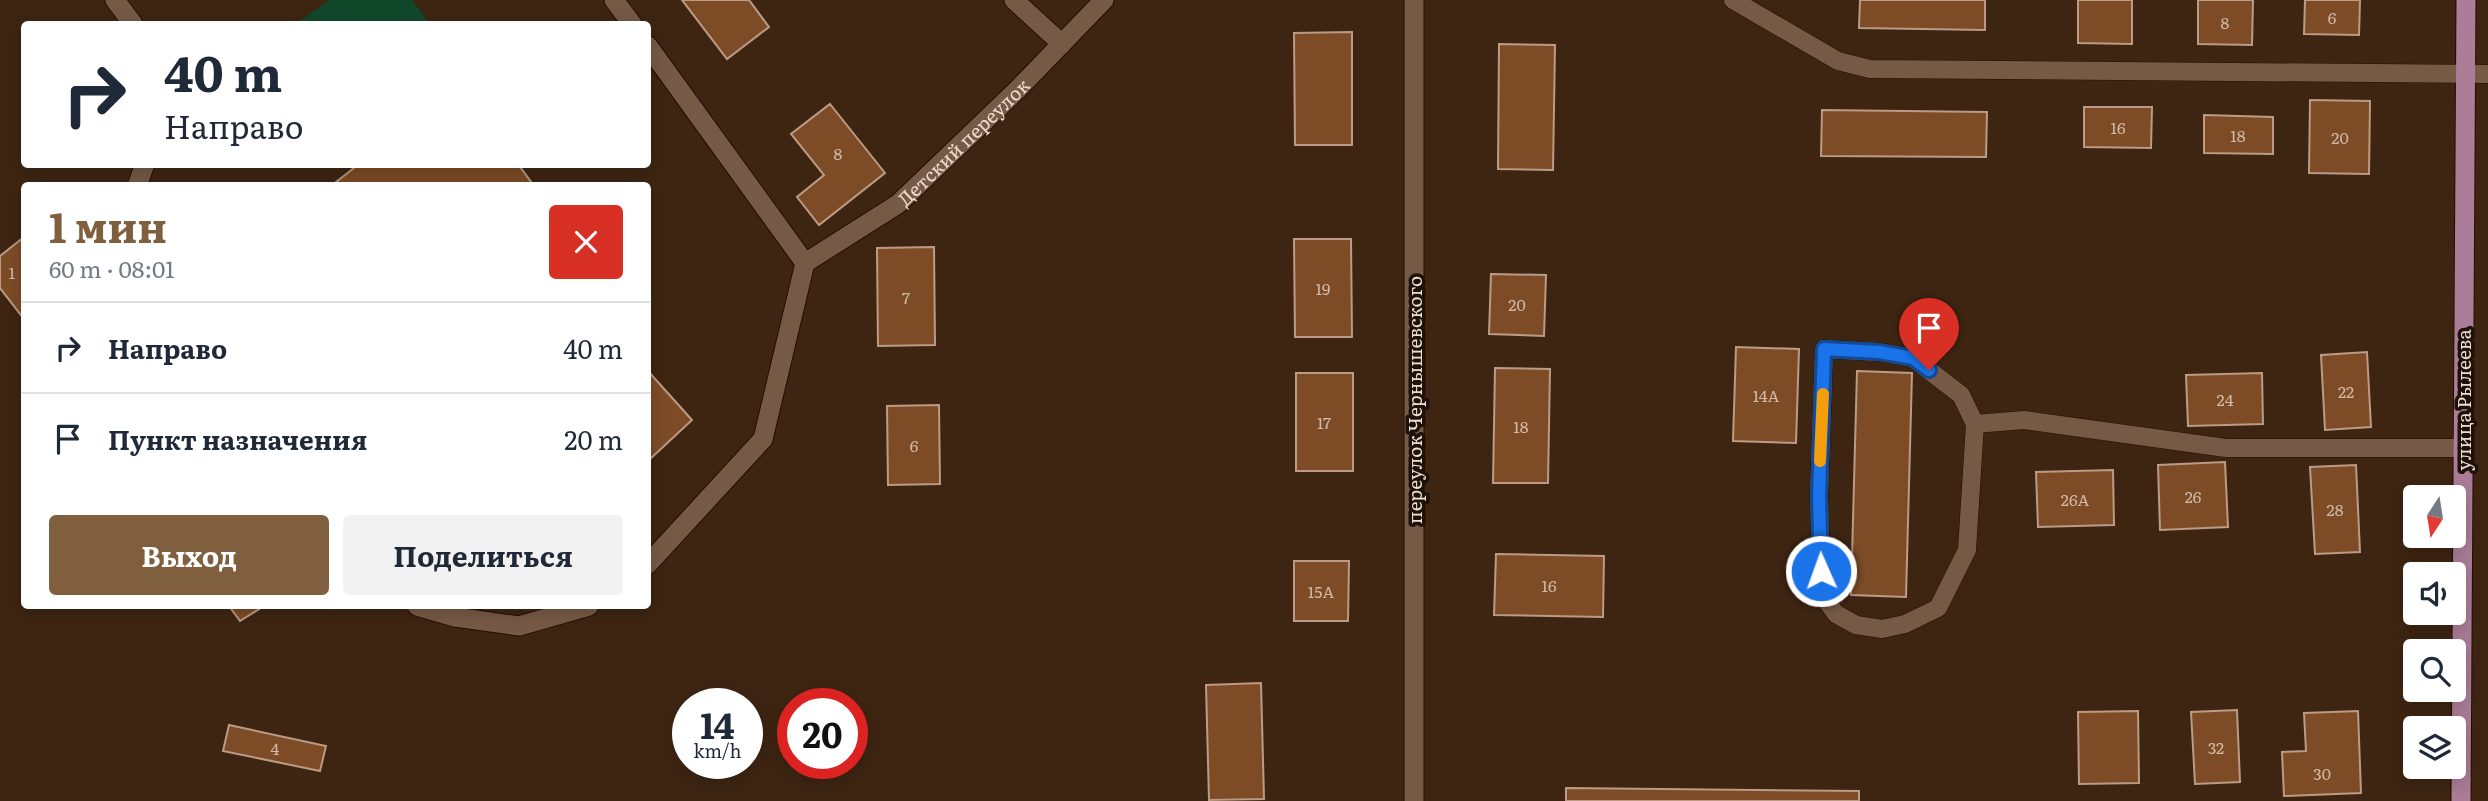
<!DOCTYPE html>
<html lang="ru">
<head>
<meta charset="utf-8">
<style>
	body { margin:0; font-family:Literata,serif; background:#f2f2f3; color:#1f2937; height:100vh; display:flex; flex-direction:column; font-size:26px; white-space:nowrap }
	* { box-sizing:border-box; margin:0 }
	p { font-size:23px; color:#747a83 }
	.icon { flex:none; width:38px; height:38px; fill:none; stroke:currentColor; stroke-width:2; stroke-linecap:round; stroke-linejoin:round }
	.map { position:relative; flex:1; overflow:hidden }
	.side { position:absolute; left:21px; top:182px; width:630px; height:427px; display:flex; flex-direction:column; background:#fff; border-radius:7px; box-shadow:0 4px 18px #0003 }
	.side>* { flex:none }
	.guide { position:absolute; left:21px; top:21px; width:630px; height:147px; border-radius:7px; box-shadow:0 4px 18px #0003; background:#fff; color:#1f2937; overflow:hidden }
	.needle { width:46px; rotate:192deg }
	.buttons { position:absolute; left:2403px; top:485px; display:grid; gap:14px }
	.buttons a { display:grid; place-items:center; width:63px; height:63px; border-radius:7px; background:#fff; box-shadow:0 4px 18px #0003; font-size:35px }
	.speed { position:absolute; left:672px; top:688px; display:flex; gap:14px; font-size:35px; font-weight:700; text-align:center }
	.speed>* { display:grid; place-content:center; width:91px; height:91px; border-radius:50%; background:#fff; box-shadow:0 4px 18px #0003; line-height:1 }
	.speed small { font-size:18px; font-weight:400 }
	.speed .limit { border:10px solid #d22; background:#fff; color:#111 }
	.pin { position:absolute; display:grid; place-items:center; width:60px; height:60px; color:#fff; margin:-72px -30px; border-radius:50% 50% 50% 0; rotate:-45deg; box-shadow:0 0 7px #0007 }
	.pin .icon { rotate:45deg }
	.me { position:absolute; width:77px; margin:-38px; rotate:358deg; stroke-linejoin:round; filter:drop-shadow(0 0 5px #0008) }
	.turn { display:flex; align-items:center; gap:24px; height:147px; padding:0 28px; font-size:32px }
	.turn .icon { width:91px; height:91px; stroke-width:2.5 }
	.turn b { display:block; font-size:49px; line-height:60px }
	.round { display:grid; place-items:center; flex:none; width:74px; height:74px; border-radius:7px; background:#f2f2f3 }
	.summary { display:flex; align-items:center; justify-content:space-between; height:119px; padding:0 28px }
	h1 { font-size:42px; font-weight:700; line-height:52px; color:#805f3f }
	.button { display:flex; gap:14px; margin-top:auto; padding:14px 28px }
	.button a { flex:1; height:80px; border-radius:7px; background:#805f3f; color:#fff; font-size:28px; font-weight:700; line-height:80px; text-align:center }
	.button a+a { background:#f2f2f3; color:#1f2937 }
	ul { padding:0; list-style:none }
	li { display:flex; align-items:center; gap:21px; height:91px; padding:0 28px; border-top:2px solid #e0e1e3 }
	li div { flex:1 }
	li b { display:block; font-size:26px }
	li em { font-style:normal }
	.map>svg:first-child { display:block }
</style>
</head>
<body>
<div class="map">
<svg width="2488" height="801" viewBox="0 0 2488 801">
	<rect width="100%" height="100%" fill="#3e2512"/>
	<path fill="#11482b" d="M330,0H412L430,24H295Z"/>
	<path fill="#7d4c27" stroke="#bb9b85" stroke-width="2" d="M682,0H749L769,27L727,59Z
		M1860,0H1985V30L1859,28Z
		M2078,0H2132V44L2078,43Z
		M2198,0H2253L2252,45L2198,44Z
		M2305,0H2360L2359,35L2304,34Z
		M1352,32V145H1295L1294,33Z
		M1499,44L1555,45L1553,170L1498,169Z
		M2310,100L2370,101L2369,174L2309,173Z
		M830,104L885,173L819,225L797,197L824,175L791,134Z
		M2084,107H2152L2151,148L2084,147Z
		M1822,110L1987,112L1986,157L1821,156Z
		M2204,115L2273,117V154L2204,153Z
		M359,164H518L534,186H331Z
		M24,237V319L0,288V256Z
		M1294,239H1351L1352,337H1295Z
		M934,247L935,345L878,346L877,248Z
		M1491,274L1546,275L1544,336L1489,334Z
		M1736,347L1799,349L1796,443L1733,441Z
		M2367,352L2371,427L2325,430L2321,355Z
		M1495,368L1550,369L1548,483H1493Z
		M648,371L692,420L648,461Z
		M1857,371L1912,373L1906,597L1851,595Z
		M1296,373H1353V471H1296Z
		M2262,373L2263,424L2188,426L2186,375Z
		M939,405L940,484L888,485L887,406Z
		M2225,462L2228,527L2160,530L2158,465Z
		M2356,465L2360,552L2315,554L2310,467Z
		M2113,470L2114,525L2038,527L2036,472Z
		M1496,554L1604,556L1603,617L1494,615Z
		M1294,561H1349L1348,621H1294Z
		M229,606H264L240,621Z
		M1261,683L1264,799L1209,800L1206,685Z
		M2237,710L2240,782L2195,784L2191,712Z
		M2138,711L2139,783L2079,784L2078,712Z
		M2358,711L2361,793L2284,796L2282,752L2306,751L2304,713Z
		M229,725L326,746L320,771L223,751Z
		M1566,788L1859,791V801H1566Z"/>
	<g fill="none" stroke-linecap="round" stroke-linejoin="round">
		<g stroke="#240d00" stroke-width="19">
			<path id="service" d="M1733,0L1838,61L1870,69L2488,74
				M1975,424L1967,550L1938,608L1905,624L1882,629L1856,625L1836,614L1822,595L1819,496L1824,349L1879,352L1913,358L1961,395L1975,424L2024,420L2226,448H2463"/>
		</g>
		<g stroke="#240d00" stroke-width="21">
			<g id="minor">
				<path d="M115,0L133,24"/>
				<path d="M614,0L632,24"/>
				<path d="M1014,0L1062,44"/>
				<path d="M1414,0V801"/>
				<path d="M648,46L805,263"/>
				<path d="M137,186L145,164"/>
				<path id="s1" d="M648,564L763,439L805,263L898,204L1018,89L1104,0"/>
				<path d="M417,606L455,617L519,626L589,606"/>
			</g>
		</g>
		<g stroke="#240d00" stroke-width="21">
			<path id="primary" d="M2461,801L2466,0"/>
		</g>
		<use href="#service" stroke="#775a45" stroke-width="18"/>
		<use href="#minor" stroke="#775a45" stroke-width="19"/>
		<use href="#primary" stroke="#ab7d98" stroke-width="19"/>
	</g>
	<g fill="none" stroke-linecap="round" stroke-linejoin="round">
		<g stroke="#114b97" stroke-width="18">
			<path id="route" d="M1821,571L1819,496L1824,349L1879,352L1913,358L1929,370"/>
		</g>
		<use href="#route" stroke="#1a73e8" stroke-width="12"/>
		<path stroke="#f59e0b" stroke-width="12" d="M1820,461L1823,394"/>
	</g>
	<g text-anchor="middle" dominant-baseline="central" stroke-width="7" stroke-linejoin="round" paint-order="stroke">
		<g font-size="16" fill="#d1b8a6">
			<text x="2332" y="17">6</text>
			<text x="2225" y="22">8</text>
			<text x="2118" y="127">16</text>
			<text x="2238" y="135">18</text>
			<text x="2340" y="137">20</text>
			<text x="838" y="153">8</text>
			<text x="12" y="272">1</text>
			<text x="1323" y="288">19</text>
			<text x="906" y="297">7</text>
			<text x="1517" y="304">20</text>
			<text x="2346" y="391">22</text>
			<text x="1766" y="395">14А</text>
			<text x="2225" y="399">24</text>
			<text x="1324" y="422">17</text>
			<text x="1521" y="426">18</text>
			<text x="914" y="445">6</text>
			<text x="2193" y="496">26</text>
			<text x="2075" y="499">26А</text>
			<text x="2335" y="509">28</text>
			<text x="1549" y="585">16</text>
			<text x="1321" y="591">15А</text>
			<text x="2216" y="747">32</text>
			<text x="275" y="748">4</text>
			<text x="2322" y="773">30</text>
		</g>
		<g font-size="19" fill="#eddcd0" stroke="#1d1109">
			<text stroke="none"><textPath href="#s1" startOffset="551">Детский переулок</textPath></text>
			<text transform="translate(1414 400) rotate(-90)">переулок Чернышевского</text>
			<text transform="translate(2463 400) rotate(-90)">улица Рылеева</text>
		</g>
	</g>
</svg>
<div class="buttons">
<a><svg class="needle" viewBox="-14 -14 28 28"><path d="M0-13l5 13h-10z" fill="#e53935"/><path d="M0 13l5-13h-10z" fill="#747a83"/></svg></a>
<a><svg class="icon" aria-label="sound" viewBox="0 0 24 24"><path d="M4 9h4l5-4v14l-5-4H4zM17 9q2 3 0 6"/></svg></a>
<a><svg class="icon" aria-label="search" viewBox="0 0 24 24"><circle cx="10" cy="10" r="6"/><path d="M15 15l6 6"/></svg></a>
<a><svg class="icon" aria-label="layers" viewBox="0 0 24 24"><path d="M12 4l9 5-9 5-9-5zM3 14l9 5 9-5"/></svg></a>
</div>
<div class="speed"><div>14<small>km/h</small></div><div class="limit">20</div></div>
<div class="pin" style="left:1929px;top:370px;background:#d93025"><svg class="icon" aria-label="arrive" viewBox="0 0 24 24"><path d="M6 21V4h12l-3 4 3 4H6"/></svg></div>
<svg class="me" style="left:1821px;top:571px" viewBox="-20 -20 40 40"><circle r="17" fill="#1a73e8" stroke="#fff" stroke-width="3"/><path d="M0-11L8 9 0 5-8 9z" fill="#fff"/></svg>
<div class="guide">
<div class="turn"><svg class="icon" aria-label="right" viewBox="0 0 24 24"><path d="M7 20v-9h11M14 6l5 5-5 5"/></svg><div><b>40 m</b>Направо</div></div>
</div>
<section class="side">
<div class="summary"><div><h1>1 мин</h1><p>60 m · 08:01</p></div><a class="round" style="background:#d93025;color:#fff"><svg class="icon" aria-label="close" viewBox="0 0 24 24"><path d="M6 6l12 12M18 6L6 18"/></svg></a></div>
<ul>
<li><svg class="icon" aria-label="right" viewBox="0 0 24 24"><path d="M7 20v-9h11M14 6l5 5-5 5"/></svg><div><b>Направо</b></div><em>40 m</em></li>
<li><svg class="icon" aria-label="arrive" viewBox="0 0 24 24"><path d="M6 21V4h12l-3 4 3 4H6"/></svg><div><b>Пункт назначения</b></div><em>20 m</em></li>
</ul>
<div class="button"><a>Выход</a><a>Поделиться</a></div>
</section>
</div>
</body>
</html>
